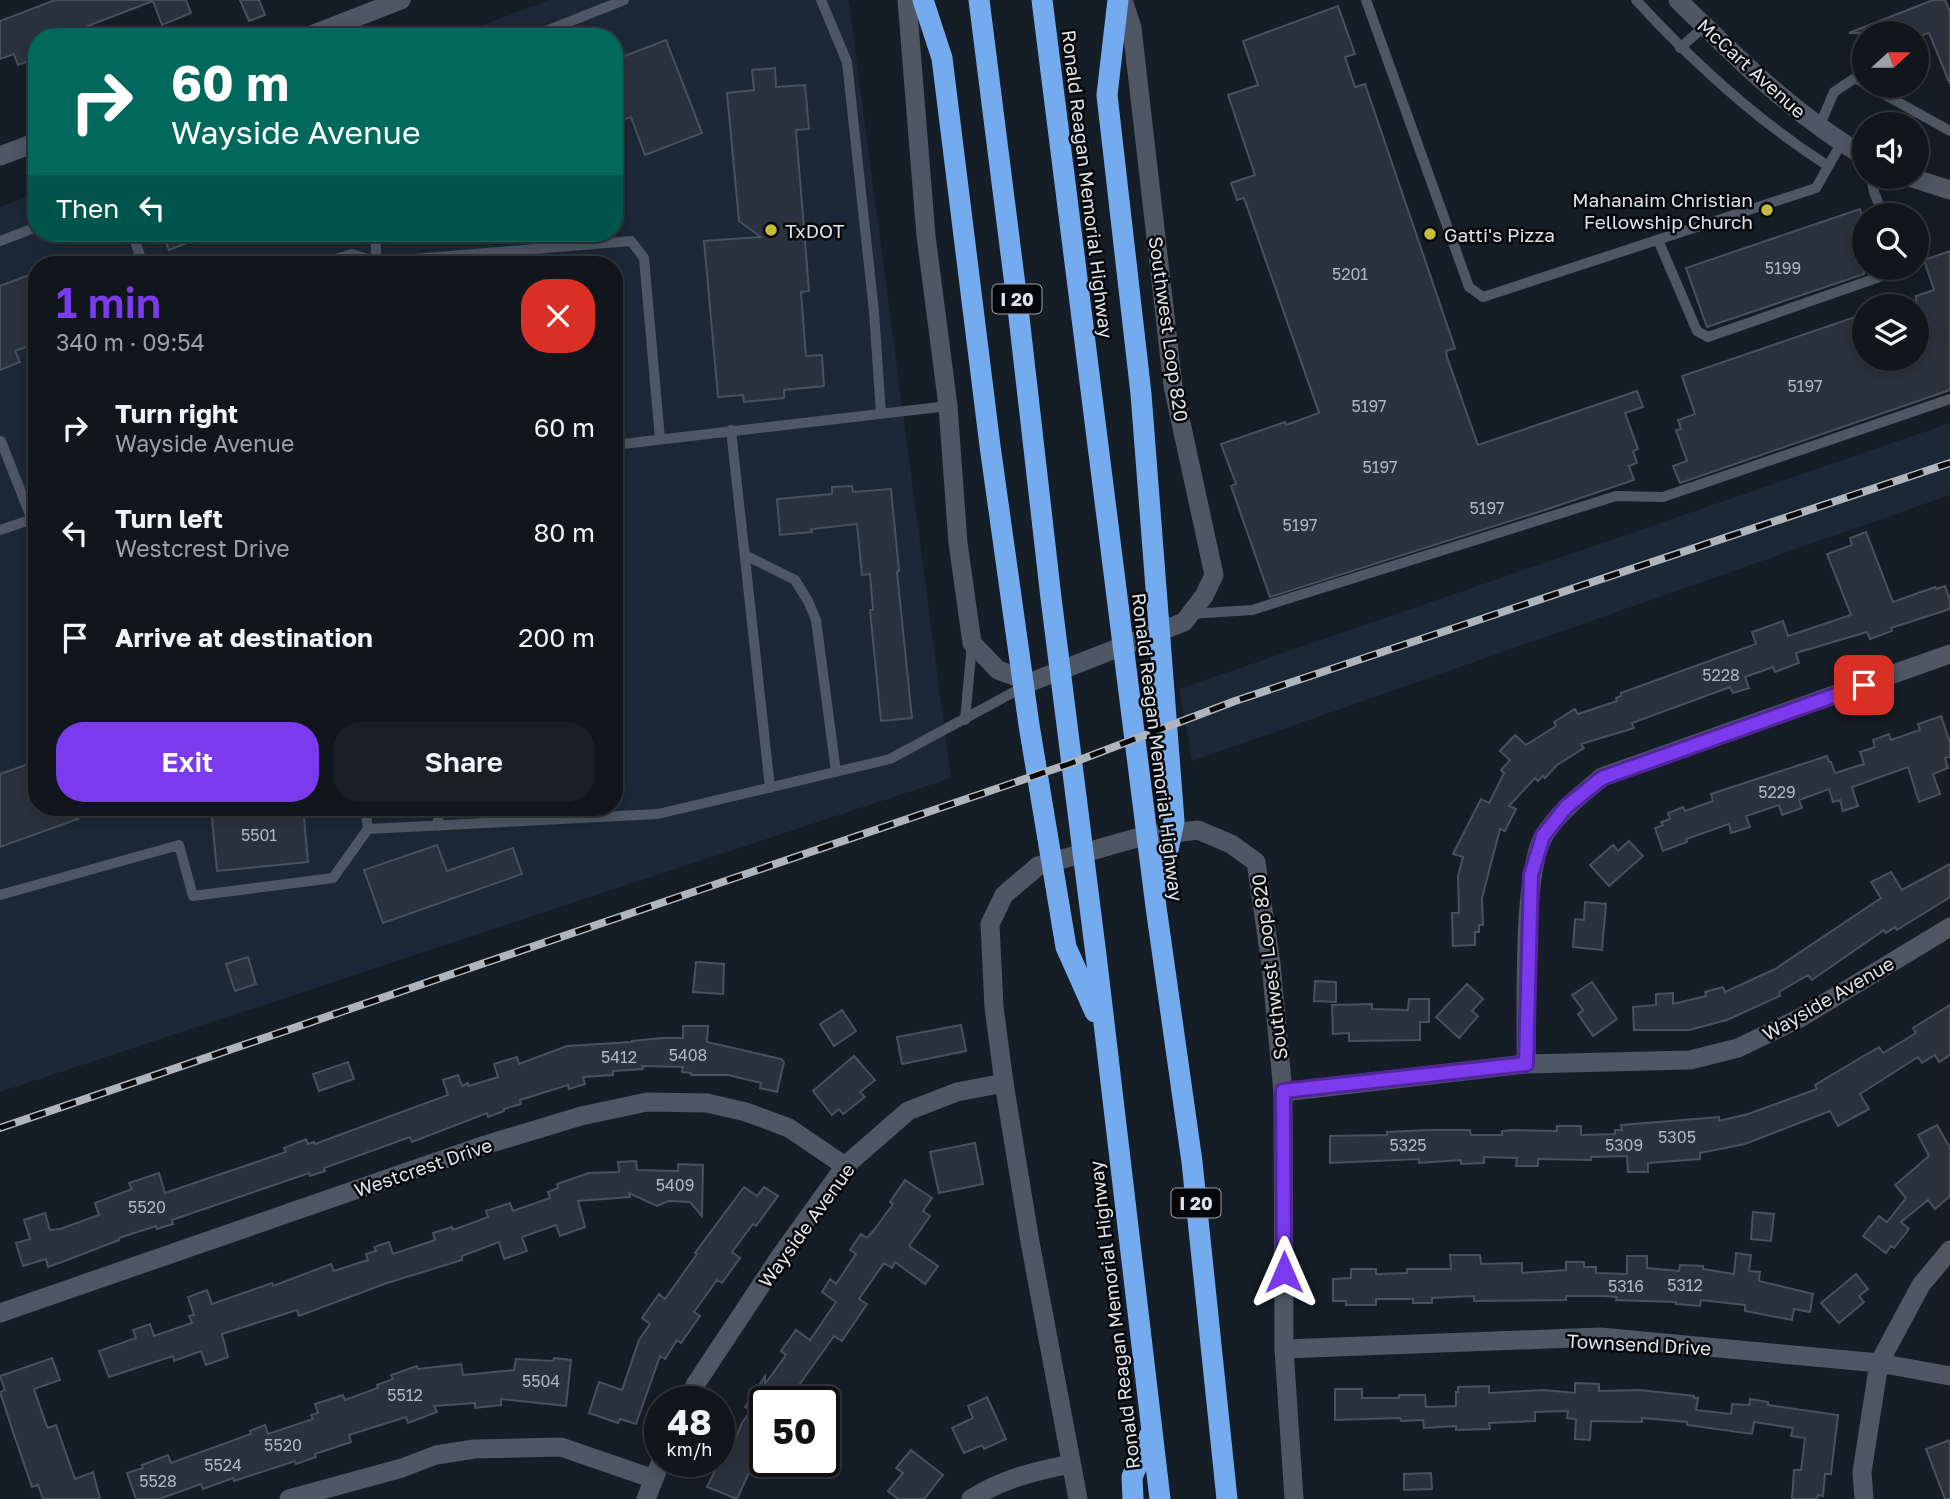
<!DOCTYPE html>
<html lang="en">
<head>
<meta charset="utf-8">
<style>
	body { margin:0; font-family:"Golos Text",sans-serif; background:#191f25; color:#f1f3f6; height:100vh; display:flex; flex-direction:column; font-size:26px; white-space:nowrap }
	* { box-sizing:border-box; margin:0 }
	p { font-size:23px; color:#9c9fa3 }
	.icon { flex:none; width:38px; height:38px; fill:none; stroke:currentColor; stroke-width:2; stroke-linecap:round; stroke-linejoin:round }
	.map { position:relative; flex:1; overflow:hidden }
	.details { position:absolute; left:28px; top:256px; width:595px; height:560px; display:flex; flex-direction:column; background:#10161c; border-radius:28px; box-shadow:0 4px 18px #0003,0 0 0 2px #30353b }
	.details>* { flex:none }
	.banner { position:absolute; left:28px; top:28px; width:595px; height:214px; border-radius:28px; box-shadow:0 4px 18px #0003,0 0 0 2px #30353b; background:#00695c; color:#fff; overflow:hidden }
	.needle { width:46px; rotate:69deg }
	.controls { position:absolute; left:1852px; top:21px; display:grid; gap:14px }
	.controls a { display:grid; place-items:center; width:77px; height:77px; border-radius:50%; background:#10161c; box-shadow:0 4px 18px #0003,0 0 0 2px #30353b; font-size:35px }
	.speed { position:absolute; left:644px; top:1386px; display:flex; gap:14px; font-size:35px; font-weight:700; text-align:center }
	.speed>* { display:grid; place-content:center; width:91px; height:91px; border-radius:50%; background:#10161c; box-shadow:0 4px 18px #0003,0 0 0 2px #30353b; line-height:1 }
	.speed small { font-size:18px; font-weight:400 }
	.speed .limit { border:4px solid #111; border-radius:10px; background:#fff; color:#111 }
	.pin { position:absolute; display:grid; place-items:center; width:60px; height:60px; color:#fff; margin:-30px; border-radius:14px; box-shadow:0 4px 10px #0006 }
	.me { position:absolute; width:77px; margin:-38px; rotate:0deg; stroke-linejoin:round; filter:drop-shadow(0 0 5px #0008) }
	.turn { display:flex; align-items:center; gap:24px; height:147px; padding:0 28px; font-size:32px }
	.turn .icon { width:91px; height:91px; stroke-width:2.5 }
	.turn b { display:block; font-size:49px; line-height:60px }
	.then { display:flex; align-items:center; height:66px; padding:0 28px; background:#0003; gap:14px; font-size:26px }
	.round { display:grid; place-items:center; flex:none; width:74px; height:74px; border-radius:28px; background:#191f25 }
	.head { display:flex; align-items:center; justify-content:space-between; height:119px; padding:0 28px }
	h1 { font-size:42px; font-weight:600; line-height:52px; color:#7c3aed }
	.button { display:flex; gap:14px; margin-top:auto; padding:14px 28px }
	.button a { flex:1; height:80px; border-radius:28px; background:#7c3aed; color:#fff; font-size:28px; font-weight:600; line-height:80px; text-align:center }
	.button a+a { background:#191f25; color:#f1f3f6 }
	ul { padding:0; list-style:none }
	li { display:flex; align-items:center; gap:21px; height:105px; padding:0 28px }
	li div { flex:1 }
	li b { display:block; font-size:26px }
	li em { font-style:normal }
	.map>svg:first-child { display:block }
</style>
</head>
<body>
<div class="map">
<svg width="1950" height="1499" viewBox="0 0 1950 1499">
	<rect width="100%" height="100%" fill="#151d26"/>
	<path fill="#1c2836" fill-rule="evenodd" d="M549,0H847L849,2L951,778L0,1092V207L37,193V233H614V37H451ZM37,264H614V807H37Z
		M1950,423V495L1192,761L1179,689Z"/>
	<path fill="#2a323d" stroke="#48515c" stroke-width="2" d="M55,0H186L191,13L162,25L153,1L59,37H37V58L18,65L14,54L0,59V21Z
		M240,0H259L265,15L249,21Z
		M1933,0H1945L1950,12V84L1929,33L1916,37V33H1849Z
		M1338,6L1355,54L1345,57L1355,87L1365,84L1455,348L1446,351L1447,357L1478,445L1637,391L1643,407L1625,413L1638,449L1633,451L1637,463L1629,466L1634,480L1545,510L1270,597L1231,486L1236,484L1221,444L1285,422L1286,425L1319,413L1244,198L1237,200L1231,183L1255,175L1228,95L1258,85L1243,41Z
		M666,40L702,133L645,155L631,117L614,123V60Z
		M775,68L776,87L805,85L809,129L796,130L809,291L801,292L806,356L822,355L824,386L784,390V398L744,402L743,395L718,397L704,241L761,237L739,221L727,93L754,90L752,70Z
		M1860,209L1864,221V274L1707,327L1686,268Z
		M162,233H211V234L169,250Z
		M1950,251V390L1680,483L1673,466L1687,461L1676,430L1681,429L1678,420L1695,414L1682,376L1864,314V359H1916V296L1934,290L1924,260Z
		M37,272V343L15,351L20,362L0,370V286Z
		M852,486L853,492L891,489L899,571L897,572L912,718L881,721L870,610H873L870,574L862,575L857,524L811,529L812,532L780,535L777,499L832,494V487Z
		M1866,532L1893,602L1935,587L1936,589L1945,586L1950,600V609L1891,628L1892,631L1870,639L1867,632L1796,653L1799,663L1775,672L1773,667L1745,677L1749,688L1733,693L1730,687L1632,723L1634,728L1581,744L1584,748L1557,765L1545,778L1543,776L1538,781L1535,778L1509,806L1516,809L1505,831L1500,829L1482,898L1483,925H1479V932H1475V945L1453,946L1452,913H1459L1458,876L1463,857L1453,854L1481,799L1489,803L1504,773L1501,770L1510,760L1500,751L1515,735L1526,745L1556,726L1554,722L1575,709L1578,714L1617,701L1616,698L1621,696V693L1756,644L1752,632L1783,621L1788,636L1851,615L1827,554L1852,545L1850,538Z
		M1941,716L1950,743V757L1945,758L1948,768L1933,774L1940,794L1919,802L1908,767L1852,787L1858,806L1843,811L1840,800L1833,802L1829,789L1799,800L1802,808L1782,815L1779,805L1746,816L1750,827L1731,833L1729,824L1686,839L1687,842L1663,851L1655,828L1663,825L1661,822L1670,819L1668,813L1683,807L1685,811L1713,801L1711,794L1827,756L1829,762H1831L1835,773L1864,764L1860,752L1875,747L1873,740L1889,734L1891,740L1920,730L1918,724Z
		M37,761V807H73L78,819L0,847V774Z
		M211,807H303L308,862L217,871Z
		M1629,841L1643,856L1609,886L1590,865L1613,845L1618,851Z
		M437,845L447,871L513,848L522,874L383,923L364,870Z
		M1950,864V897L1897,930L1895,927L1886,933L1884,930L1812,980L1808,975L1779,992L1780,996L1727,1020L1689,1030H1634L1633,1007L1656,1005V994L1673,993V1004L1706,996L1705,992L1723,987L1725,992L1775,969L1881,898L1871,882L1891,872L1902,890Z
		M1585,902L1606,904L1602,950L1573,947L1575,919L1584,920Z
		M248,957L256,984L235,991L226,964Z
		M696,962L724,964L723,994L693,992Z
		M1315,981L1336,982V1002L1314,1001Z
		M1592,982L1617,1019L1593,1036L1578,1014L1583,1010L1572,995Z
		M1467,984L1483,999L1472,1011L1478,1016L1459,1038L1436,1017Z
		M1409,999H1429V1022H1420V1040L1349,1041V1033L1333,1034L1332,1005L1372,1004V1009L1408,1010Z
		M1950,1005V1055L1939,1062L1935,1055L1922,1063L1918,1057L1860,1094L1869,1109L1838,1126L1830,1111L1745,1144L1700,1153V1159L1648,1163V1172H1628L1627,1156L1591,1157V1160L1538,1159V1166H1516L1517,1158L1484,1157V1163L1461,1164V1160L1419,1163V1159L1330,1163V1136L1387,1135V1132L1428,1130H1470L1471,1135H1502V1131L1512,1130L1557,1131V1126H1581V1135L1615,1134V1130H1622L1621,1125L1719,1117V1121L1748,1114L1817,1089L1815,1085L1879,1047L1883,1053L1916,1033L1913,1028Z
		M842,1010L856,1031L834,1046L820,1024Z
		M961,1025L966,1051L902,1064L897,1037Z
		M683,1026H708L707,1042L781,1059L784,1062L777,1092L760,1088L761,1083L728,1075H691V1073L682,1072L683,1067L642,1066L643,1069L613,1071V1075L583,1077L585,1084L569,1089L568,1085L520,1100L521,1104L504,1109V1111L488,1117L487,1113L412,1142L410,1137L324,1168L325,1171L310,1176L309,1173L172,1220L173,1224L157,1229L156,1226L119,1238V1240L62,1262L48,1267L46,1259L23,1266L16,1243L30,1239L24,1220L45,1213L50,1230L60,1229L99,1215L95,1203L132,1189L129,1183L159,1173L165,1193L286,1152L284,1148L306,1139L308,1144L314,1142L315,1144L448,1095L443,1080L458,1075L462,1086L468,1083L469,1086L498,1077L494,1064L517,1057L519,1064L567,1046L632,1042V1041L662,1038H683Z
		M854,1056L875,1080L860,1092L865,1097L847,1111L843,1114L839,1109L832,1115L813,1091Z
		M348,1062L354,1079L319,1091L313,1074Z
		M1937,1125L1950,1148V1196L1935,1209L1928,1200L1901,1222L1909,1229L1894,1248L1891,1246L1886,1253L1863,1236L1879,1216L1887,1222L1906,1198L1895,1185L1929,1156L1918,1135Z
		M975,1143L983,1184L939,1193L930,1152Z
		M636,1161L637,1170L678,1171V1164L703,1165L702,1216L690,1202L669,1201L657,1206L629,1193L630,1197L578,1201L585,1227L560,1236L556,1225L522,1237L527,1251L504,1259L499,1242L462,1256V1260L387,1283L299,1316L297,1310L222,1334L228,1357L206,1365L201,1351L174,1361L173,1356L109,1377L99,1351L136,1338L133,1330L150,1324L154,1336L192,1323L189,1316L194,1315L188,1297L207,1290L212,1304L272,1283L273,1286L331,1264L334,1271L368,1260L366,1254L376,1251L374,1247L389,1242L393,1254L435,1240L433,1233L452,1227L453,1230L488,1217L486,1211L510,1203L513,1211L550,1198L548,1192L558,1188L557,1184L589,1173L619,1172L618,1162Z
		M905,1180L932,1198L923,1211L930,1216L909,1246L938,1266L925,1284L895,1262L892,1268L884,1263L859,1299L867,1304L842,1341L834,1336L787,1402H765V1438L737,1499L707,1487L720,1460L725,1454L728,1455L742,1423L751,1410L745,1407L765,1376V1384L786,1355L781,1351L796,1330L810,1340L836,1302L822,1292L830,1279L836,1284L856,1254L850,1250L861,1234L867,1238L874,1230L893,1204L890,1202Z
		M744,1187L757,1196L764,1187L778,1196L756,1226L753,1224L732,1252L740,1258L722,1283L717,1280L694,1312L700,1316L681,1343L677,1340L665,1359L660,1356L636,1424L620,1419L618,1423L589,1413L599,1382L622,1390L639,1340L650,1324L642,1318L659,1294L665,1299L697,1254L695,1253Z
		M1753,1212L1774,1214L1771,1241L1751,1239Z
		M1736,1253L1751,1255L1749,1271L1760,1272L1759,1281L1813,1294L1810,1312L1794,1309L1792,1320L1745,1311V1305L1701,1300L1700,1306L1676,1304V1302L1616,1300L1617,1297L1604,1296H1566V1300L1474,1301V1296L1432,1298V1303H1413V1299H1376V1305H1346V1301H1333V1279L1351,1278V1269H1376V1274L1407,1273V1269H1451L1450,1255H1480L1481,1264L1522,1263V1273L1566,1270V1262H1584V1267H1596V1273L1627,1274V1256H1647V1268L1679,1271L1680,1265L1703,1266V1269L1734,1274Z
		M1856,1274L1868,1289L1859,1296L1864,1302L1839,1323L1821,1303Z
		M52,1358L60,1380L34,1389L46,1424L48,1428L56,1425L75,1479L93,1472L100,1499H43L38,1485L32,1487L14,1435L0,1392L5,1390L0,1376Z
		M554,1358L571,1360L566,1406L501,1399V1405L475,1408V1403L434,1406L437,1412L408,1423L406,1417L349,1435L351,1442L315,1454L316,1457L296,1464L295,1461L234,1481L233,1478L203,1489L201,1484L159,1499H136L127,1473L143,1468L142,1465L168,1455L171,1463L251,1434L250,1431L265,1425L268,1434L313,1419L311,1415L318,1413L315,1404L343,1395L345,1400L378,1388L377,1385L393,1379L391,1375L417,1366L418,1369L461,1364L463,1375L514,1370L516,1359L553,1361Z
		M1575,1383L1599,1384V1391L1640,1390L1694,1396V1398H1698L1696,1410L1731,1414L1732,1404L1749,1405L1750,1399L1768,1402V1405L1838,1415L1831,1474H1825L1823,1496L1818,1495L1817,1499H1792L1794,1470H1801L1805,1438L1791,1436L1793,1428L1754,1422L1752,1434L1687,1425V1422L1642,1418V1422L1591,1421L1590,1440L1575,1439L1576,1419L1567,1418L1568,1411L1535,1412V1421L1489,1423L1490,1429L1456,1430V1426L1424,1428L1423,1420L1401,1421L1400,1418L1335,1420V1389H1362V1398H1399V1395H1425L1426,1407L1456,1406V1392H1458V1387L1489,1386V1393L1544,1390L1575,1393Z
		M987,1397L1006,1439L984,1449L982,1445L964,1453L952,1428L973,1418L968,1406Z
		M1950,1440V1499H1945L1926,1449Z
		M911,1450L943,1475L924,1499H898L888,1491L903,1473L896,1468Z
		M1431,1473L1432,1489L1404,1490V1474Z"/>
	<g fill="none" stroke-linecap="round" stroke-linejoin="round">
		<path stroke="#4e5763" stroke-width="10" d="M821,0L847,62L874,312L881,414
			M1366,0L1469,287L1483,297L1816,188L1842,142
			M1636,0C1694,63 1756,120 1828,166
			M351,19L355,37
			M531,37L624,0
			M1680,48L1705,26
			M1869,86L1950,131
			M1819,127L1834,92L1855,78L1864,83
			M1871,177L1874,192L1883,215
			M132,233L143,264
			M375,233L377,264
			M1658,240L1697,331L1708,337L1894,272L1897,268
			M0,241L37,227
			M319,264L352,254L377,262L631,241L644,258L660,439
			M731,430L770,788
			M1,441L32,520
			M614,445L948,406
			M0,530L36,518
			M745,555L795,580L808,601L816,620L836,772
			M1190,614L1252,610L1616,496L1663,497L1950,399
			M965,720L972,644
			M365,807L368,829
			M437,807L439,826
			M0,895L179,845L193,896L333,878L368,829L658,814L890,759L1023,687"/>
		<path stroke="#4e5763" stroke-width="19" d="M1526,1064C1527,1015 1521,870 1545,834C1560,811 1581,795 1602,777L1950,654
			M1283,1092L1526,1064L1690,1060L1738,1048L1800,1018L1950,927
			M0,1313L485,1145L581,1116L647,1102L707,1103L746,1112L789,1128L845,1166
			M1284,1349L1600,1337L1879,1363L1950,1376
			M688,1402L695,1385L779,1258L845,1166L908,1111L957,1092L1004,1083
			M289,1499L402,1468L436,1455L474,1449L561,1447L654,1479
			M646,1499L661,1461
			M971,1499C1002,1479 1035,1471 1071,1464
			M1864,1499L1862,1472L1879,1363L1921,1285L1950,1250"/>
		<path stroke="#4e5763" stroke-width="19" d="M907,0L926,236L948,406L958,543L972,643L998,670L1031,682L1184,622L1204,596L1214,575L1173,386L1132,28L1123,0
			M1678,0C1736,57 1793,114 1864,156
			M306,37L401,0
			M0,156L37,142
			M1909,177L1950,190
			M1078,1499L1030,1242L1004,1083L994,1007L990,924L1004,895L1038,866L1140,837L1198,830L1231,844L1256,862L1271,964L1283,1092L1284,1349L1294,1499"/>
		<path stroke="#74abef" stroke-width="21" d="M923,0L942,58L990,446L1029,725L1066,947L1095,1012
			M979,0L1019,317L1051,598L1096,955L1160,1499
			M1042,0L1156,907L1192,1162L1227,1499
			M1118,0L1107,95L1141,394L1174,821L1160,889
			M1133,1499L1132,1477L1150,1435"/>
		<g stroke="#afb5bc" stroke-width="8">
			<path id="rail" d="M0,1128L1069,764L1235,701L1950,463"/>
		</g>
		<use href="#rail" stroke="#05070b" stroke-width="5" stroke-dasharray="16" stroke-linecap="butt"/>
	</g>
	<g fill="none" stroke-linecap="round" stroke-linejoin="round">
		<g stroke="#51269a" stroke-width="18">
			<path id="route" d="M1284,1272L1283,1091L1526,1064L1531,875L1543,836L1566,807L1602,778L1864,685"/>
		</g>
		<use href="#route" stroke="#7c3aed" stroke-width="12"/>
	</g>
	<g fill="#c7bb3c" stroke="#05070b" stroke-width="2.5">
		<circle cx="1767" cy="210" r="7"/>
		<circle cx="771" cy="230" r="7"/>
		<circle cx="1430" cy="234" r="7"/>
	</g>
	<g text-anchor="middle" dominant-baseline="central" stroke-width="5" stroke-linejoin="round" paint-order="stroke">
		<g font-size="16" fill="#b1b7bf">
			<text x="1783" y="268">5199</text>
			<text x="1350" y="274">5201</text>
			<text x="1805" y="386">5197</text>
			<text x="1369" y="406">5197</text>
			<text x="1380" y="467">5197</text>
			<text x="1487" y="508">5197</text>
			<text x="1300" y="525">5197</text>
			<text x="1721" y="675">5228</text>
			<text x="1777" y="792">5229</text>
			<text x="259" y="835">5501</text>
			<text x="688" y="1055">5408</text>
			<text x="619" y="1057">5412</text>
			<text x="1677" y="1137">5305</text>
			<text x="1408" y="1145">5325</text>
			<text x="1624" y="1145">5309</text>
			<text x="675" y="1185">5409</text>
			<text x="147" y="1207">5520</text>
			<text x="1685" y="1285">5312</text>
			<text x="1626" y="1286">5316</text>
			<text x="541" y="1381">5504</text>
			<text x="405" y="1395">5512</text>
			<text x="283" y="1445">5520</text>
			<text x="223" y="1465">5524</text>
			<text x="158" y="1481">5528</text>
		</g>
		<g fill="#05070b" stroke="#9da1a7" stroke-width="2">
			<rect x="992.5" y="284.5" width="49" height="29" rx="5"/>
			<rect x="1171.5" y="1188.5" width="49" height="29" rx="5"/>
		</g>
		<g font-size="18" font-weight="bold" fill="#dee3ea">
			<text x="1017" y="299">I 20</text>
			<text x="1196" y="1203">I 20</text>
		</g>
		<g font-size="19" fill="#dee3ea" stroke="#05070b">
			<text transform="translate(1752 68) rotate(42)">McCart Avenue</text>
			<text transform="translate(1088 184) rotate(83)">Ronald Reagan Memorial Highway</text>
			<text transform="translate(1169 329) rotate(82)">Southwest Loop 820</text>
			<text transform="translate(1158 747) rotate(83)">Ronald Reagan Memorial Highway</text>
			<text transform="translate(1269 967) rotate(-97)">Southwest Loop 820</text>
			<text transform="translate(1828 998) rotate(-30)">Wayside Avenue</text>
			<text transform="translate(423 1167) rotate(-19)">Westcrest Drive</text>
			<text transform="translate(806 1225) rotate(-54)">Wayside Avenue</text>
			<text transform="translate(1114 1315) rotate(-97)">Ronald Reagan Memorial Highway</text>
			<text transform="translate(1639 1344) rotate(3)">Townsend Drive</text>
		</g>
		<g font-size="19" fill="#dee3ea" stroke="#05070b" text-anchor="start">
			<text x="1753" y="199" text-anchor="end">Mahanaim Christian<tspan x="1753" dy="22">Fellowship Church</tspan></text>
			<text x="785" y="230">TxDOT</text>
			<text x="1444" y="234">Gatti's Pizza</text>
		</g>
	</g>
</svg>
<div class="controls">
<a><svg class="needle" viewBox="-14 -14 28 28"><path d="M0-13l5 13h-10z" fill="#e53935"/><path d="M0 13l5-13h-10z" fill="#9c9fa3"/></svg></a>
<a><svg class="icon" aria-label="sound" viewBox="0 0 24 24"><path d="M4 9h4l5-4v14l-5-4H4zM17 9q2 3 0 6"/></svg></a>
<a><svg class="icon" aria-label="search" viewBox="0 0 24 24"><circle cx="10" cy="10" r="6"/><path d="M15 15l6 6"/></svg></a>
<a><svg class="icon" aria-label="layers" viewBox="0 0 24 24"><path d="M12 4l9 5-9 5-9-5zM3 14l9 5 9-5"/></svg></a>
</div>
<div class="speed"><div>48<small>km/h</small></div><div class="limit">50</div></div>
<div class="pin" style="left:1864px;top:685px;background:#d93025"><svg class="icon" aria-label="arrive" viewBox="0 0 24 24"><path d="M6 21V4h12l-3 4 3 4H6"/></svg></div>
<svg class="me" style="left:1284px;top:1272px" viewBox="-20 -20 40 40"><path d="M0-17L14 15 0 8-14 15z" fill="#7c3aed" stroke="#fff" stroke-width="4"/></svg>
<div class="banner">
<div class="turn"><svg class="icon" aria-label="right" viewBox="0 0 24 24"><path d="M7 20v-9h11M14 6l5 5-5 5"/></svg><div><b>60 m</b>Wayside Avenue</div></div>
<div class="then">Then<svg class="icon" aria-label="left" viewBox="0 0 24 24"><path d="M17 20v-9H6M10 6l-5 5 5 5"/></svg></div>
</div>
<section class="details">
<div class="head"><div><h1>1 min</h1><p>340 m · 09:54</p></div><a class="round" style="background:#d93025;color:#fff"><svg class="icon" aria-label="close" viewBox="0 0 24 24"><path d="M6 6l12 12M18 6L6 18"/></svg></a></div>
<ul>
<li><svg class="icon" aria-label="right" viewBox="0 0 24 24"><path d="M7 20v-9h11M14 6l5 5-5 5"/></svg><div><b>Turn right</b><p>Wayside Avenue</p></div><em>60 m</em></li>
<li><svg class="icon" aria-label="left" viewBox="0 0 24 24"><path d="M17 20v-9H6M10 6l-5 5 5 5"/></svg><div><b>Turn left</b><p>Westcrest Drive</p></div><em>80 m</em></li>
<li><svg class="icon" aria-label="arrive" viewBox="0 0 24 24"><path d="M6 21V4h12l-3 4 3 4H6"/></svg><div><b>Arrive at destination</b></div><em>200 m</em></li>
</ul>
<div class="button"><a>Exit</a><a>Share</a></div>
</section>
</div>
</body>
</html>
